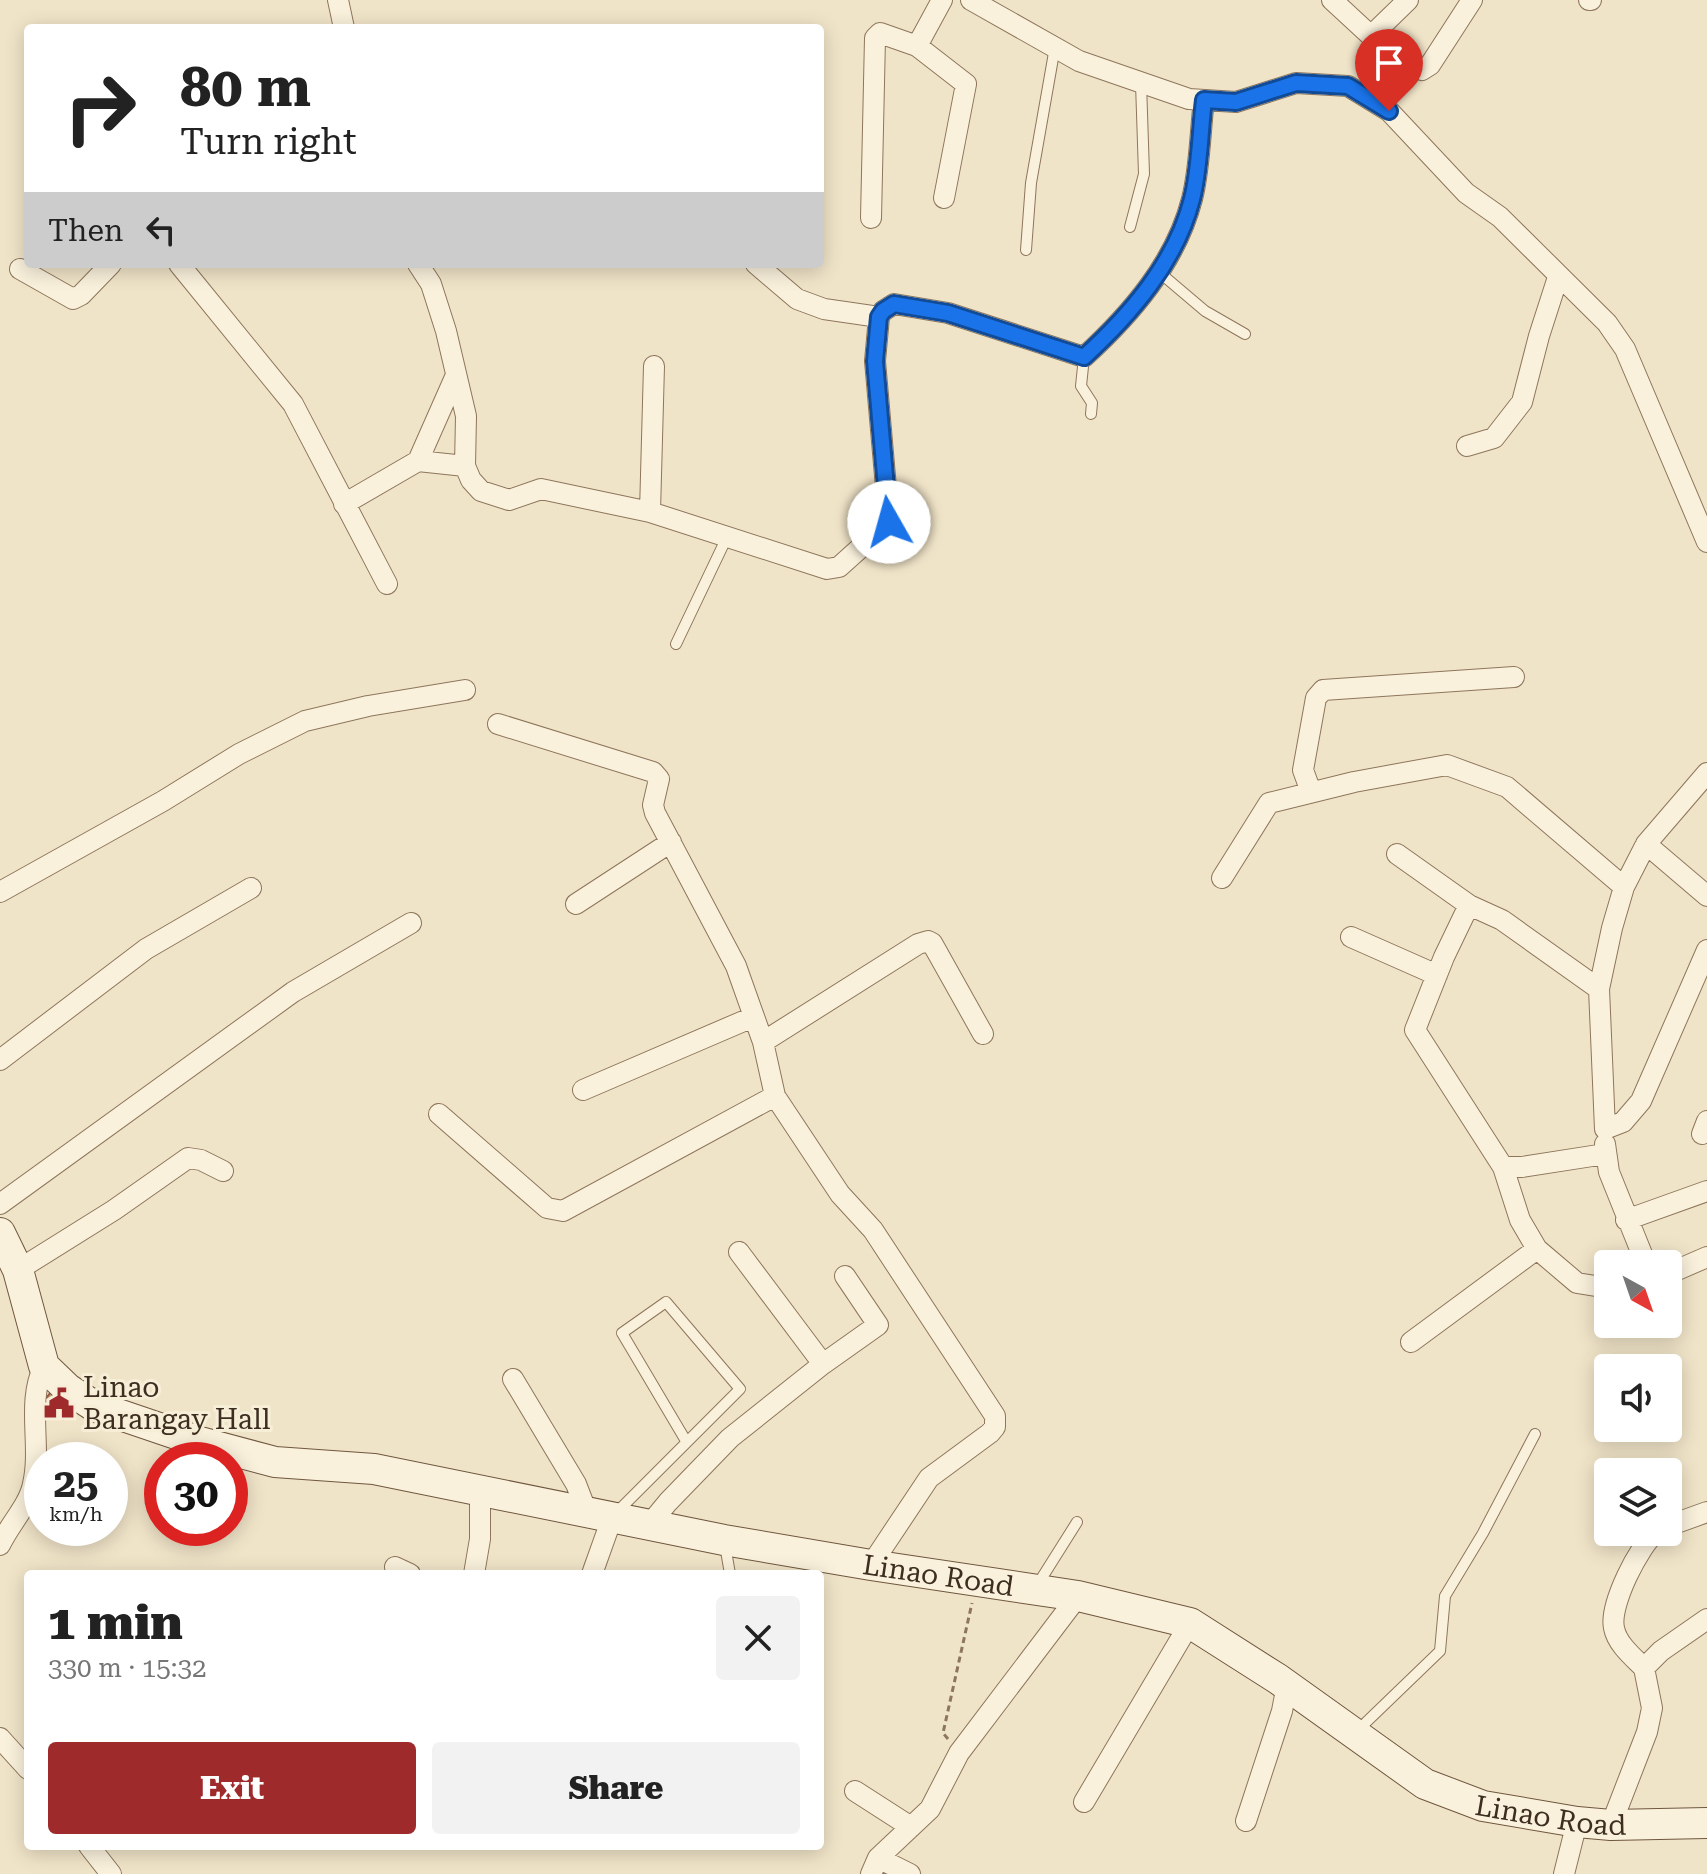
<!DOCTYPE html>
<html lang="en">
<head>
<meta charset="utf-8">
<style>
	body { margin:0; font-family:"Roboto Serif",serif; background:#f2f2f2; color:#222; height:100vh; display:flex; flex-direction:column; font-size:30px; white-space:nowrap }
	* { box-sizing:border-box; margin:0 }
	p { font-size:26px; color:#767676 }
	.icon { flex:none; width:44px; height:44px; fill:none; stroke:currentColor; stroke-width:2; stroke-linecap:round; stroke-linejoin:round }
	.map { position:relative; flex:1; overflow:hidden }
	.side { position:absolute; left:24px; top:1570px; width:800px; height:280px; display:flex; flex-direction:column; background:#fff; border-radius:8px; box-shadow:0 4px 20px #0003 }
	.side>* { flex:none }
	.hud { position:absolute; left:24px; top:24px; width:800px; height:244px; border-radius:8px; box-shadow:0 4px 20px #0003; background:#fff; color:#222; overflow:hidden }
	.needle { width:52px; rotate:140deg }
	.tools { position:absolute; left:1594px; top:1250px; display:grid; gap:16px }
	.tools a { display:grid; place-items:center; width:88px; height:88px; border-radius:8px; background:#fff; box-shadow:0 4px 20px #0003; font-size:40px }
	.speed { position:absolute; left:24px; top:1442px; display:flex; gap:16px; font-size:40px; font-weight:700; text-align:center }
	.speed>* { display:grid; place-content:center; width:104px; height:104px; border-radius:50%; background:#fff; box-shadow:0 4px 20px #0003; line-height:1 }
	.speed small { font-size:20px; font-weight:400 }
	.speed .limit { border:12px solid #d22; background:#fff; color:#111 }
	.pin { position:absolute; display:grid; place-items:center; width:68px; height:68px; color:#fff; margin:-82px -34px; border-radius:50% 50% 50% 0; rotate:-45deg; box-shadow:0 0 8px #0007 }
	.pin .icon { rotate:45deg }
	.me { position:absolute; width:88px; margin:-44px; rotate:353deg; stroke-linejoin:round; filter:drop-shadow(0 0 6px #0008) }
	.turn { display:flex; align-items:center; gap:28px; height:168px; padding:0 24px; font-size:36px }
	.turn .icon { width:104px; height:104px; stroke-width:2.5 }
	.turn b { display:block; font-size:56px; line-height:68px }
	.then { display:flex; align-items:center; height:76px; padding:0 24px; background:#0003; gap:16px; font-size:30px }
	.round { display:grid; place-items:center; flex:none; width:84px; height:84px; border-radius:8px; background:#f2f2f2 }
	.summary { display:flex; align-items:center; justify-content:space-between; height:136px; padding:0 24px }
	h1 { font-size:48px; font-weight:800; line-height:60px }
	.cta { display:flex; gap:16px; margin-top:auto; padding:16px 24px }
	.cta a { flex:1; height:92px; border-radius:8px; background:#9e2a2b; color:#fff; font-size:32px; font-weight:800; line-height:92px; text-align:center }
	.cta a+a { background:#f2f2f2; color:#222 }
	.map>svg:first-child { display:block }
</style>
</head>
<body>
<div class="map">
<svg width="1707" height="1874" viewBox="0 0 1707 1874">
	<rect width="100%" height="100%" fill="#f0e4c8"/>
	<path fill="#cf9f7d" stroke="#8d5f41" stroke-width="2" d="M55,1387L76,1402L63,1419L42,1403Z"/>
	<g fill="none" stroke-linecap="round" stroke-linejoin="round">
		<g stroke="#8d765c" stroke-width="12">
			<path id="lane" d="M1130,227L1144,174L1141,83
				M1026,250L1031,183L1055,47
				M1159,272L1205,311L1245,334
				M1084,357L1081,386L1092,403L1091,414
				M676,644L727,537
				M616,1513L740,1389L666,1302L622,1333L686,1441
				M725,1545L730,1574
				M1038,1584L1077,1522
				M1356,1732L1440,1651L1445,1596L1483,1533L1535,1434"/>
		</g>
		<g stroke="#8d765c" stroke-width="22">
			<path id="street" d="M338,0L344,28
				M971,0L1079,61L1189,99L1236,102L1296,83L1348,86L1389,111L1466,193L1500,217L1607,323L1625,349L1707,542
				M1332,0L1371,36L1422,70L1430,65L1472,0
				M1589,0H1591
				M1371,36L1408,0
				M917,46L942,0
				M871,218L875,38L880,33L917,46L966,84L944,198
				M179,264L293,404L387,584
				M418,264L431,284L446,331L466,416L465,466L471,480L481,491L509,500L541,489L650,512
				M756,264L797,299L824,309L879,317
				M20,269L73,299L81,295L111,264
				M654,366L650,512L827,569L839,567L889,522L875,361L879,317L883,311L894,304L948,313L1084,357C1131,314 1176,262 1192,199C1200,168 1200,132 1204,100
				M1467,446L1494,438L1522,402L1539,336L1558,277
				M418,461L456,375
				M344,504L418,461L465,466
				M498,724L653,772L659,779L653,805L655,813L736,966L763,1042L775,1096L840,1194L873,1230L995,1416V1427L990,1433L929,1478L871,1565
				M1707,773L1646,844L1624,887L1612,928L1599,989L1605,1129L1623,1122L1641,1101L1707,950
				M1311,792L1303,770L1316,698L1323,690L1514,677
				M1646,844L1707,896
				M1397,854L1469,905L1502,920L1599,989
				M1222,878L1269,803L1354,782L1447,765L1507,787L1624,887
				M0,892L163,801L239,754L305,721L368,706L465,690
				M576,904L671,842
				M1469,905L1444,957L1415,1030L1503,1167H1522L1605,1154
				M1351,937L1437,975
				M763,1042L918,944L928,941L932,943L983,1034
				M0,1060L146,949L251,888
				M583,1090L753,1017
				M439,1114L547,1208L563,1211L775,1096
				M1702,1134L1707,1121
				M1605,1144L1609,1172L1646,1264
				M1503,1167L1520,1220L1537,1249L1577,1283L1608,1288
				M0,1204L293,992L411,923
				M1626,1220L1707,1191
				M18,1270L114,1210L188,1158L201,1160L223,1171
				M1668,1274L1707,1257
				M1411,1342L1537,1249
				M823,1364L878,1325L845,1276
				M513,1379L576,1484L586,1510
				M649,1525L668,1502L730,1438L823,1364L739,1252
				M1668,1526L1707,1512
				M0,1545C9,1525 29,1505 33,1484C42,1445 26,1403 44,1366
				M395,1567L410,1574
				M474,1574L480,1539V1489
				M592,1574L612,1518
				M1644,1668C1633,1657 1617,1644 1614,1628C1609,1605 1639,1546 1656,1532
				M0,1738L28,1769
				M855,1791L911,1827
				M1084,1802L1190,1623
				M1246,1821L1282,1711L1287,1685
				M1611,1825L1647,1732L1652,1708L1644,1668L1661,1651L1707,1619
				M89,1846L111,1874
				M878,1858L910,1874
				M871,1874L878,1858L930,1809L959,1753L1078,1596
				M1564,1874L1577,1822"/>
		</g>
		<g stroke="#6f573f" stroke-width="32">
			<g id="secondary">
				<path id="s1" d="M0,1233L18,1270L44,1366L68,1389L94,1406L200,1442L275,1462L374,1469L724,1540L871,1565L1078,1596L1190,1623L1278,1679L1425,1784L1483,1806L1577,1822L1611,1825L1707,1823"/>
			</g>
		</g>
		<path stroke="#8d765c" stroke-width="3" stroke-dasharray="6 4" stroke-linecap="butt" d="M948,1739L943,1733L972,1603"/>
		<use href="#lane" stroke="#faf1dc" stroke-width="10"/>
		<use href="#street" stroke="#faf1dc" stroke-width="20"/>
		<use href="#secondary" stroke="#faf1dc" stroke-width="30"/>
	</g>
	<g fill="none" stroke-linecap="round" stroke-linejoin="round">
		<g stroke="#114b97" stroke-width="20">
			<path id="route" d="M889,522L875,361L879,317L883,311L894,304L948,313L1084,357C1131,314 1176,262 1192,199C1200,168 1200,132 1204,100L1236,102L1296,83L1348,86L1389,111"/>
		</g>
		<use href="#route" stroke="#1a73e8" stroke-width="14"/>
	</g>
	<defs>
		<g id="civic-bare" transform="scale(2.4)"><path d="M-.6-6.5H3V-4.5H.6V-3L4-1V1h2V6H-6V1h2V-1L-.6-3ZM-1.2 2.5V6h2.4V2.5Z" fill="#9e2a2b" stroke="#f7eed8" stroke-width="2.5" paint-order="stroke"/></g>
	</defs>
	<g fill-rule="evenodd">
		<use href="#civic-bare" x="59" y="1403"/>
	</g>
	<g text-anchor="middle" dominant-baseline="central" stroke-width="6" stroke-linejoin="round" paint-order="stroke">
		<g font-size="28" fill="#3d2e20" stroke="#f7eed8" text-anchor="start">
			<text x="83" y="1387">Linao<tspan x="83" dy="32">Barangay Hall</tspan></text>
		</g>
		<g font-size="28" fill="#3d2e20" stroke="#f7eed8">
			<text stroke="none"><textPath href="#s1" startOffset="1068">Linao Road</textPath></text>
			<text stroke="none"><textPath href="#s1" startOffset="1740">Linao Road</textPath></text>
		</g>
	</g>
</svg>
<div class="tools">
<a><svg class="needle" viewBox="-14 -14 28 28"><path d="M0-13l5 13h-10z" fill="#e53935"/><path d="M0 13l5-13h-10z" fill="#767676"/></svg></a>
<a><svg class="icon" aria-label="sound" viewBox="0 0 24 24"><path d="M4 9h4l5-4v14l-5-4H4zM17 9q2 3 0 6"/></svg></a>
<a><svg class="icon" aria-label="layers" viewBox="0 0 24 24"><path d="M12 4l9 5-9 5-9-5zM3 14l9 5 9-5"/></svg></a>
</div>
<div class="speed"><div>25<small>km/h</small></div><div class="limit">30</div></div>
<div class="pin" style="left:1389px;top:111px;background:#d93025"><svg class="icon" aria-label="arrive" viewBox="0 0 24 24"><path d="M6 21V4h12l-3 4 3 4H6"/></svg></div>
<svg class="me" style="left:889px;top:522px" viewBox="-20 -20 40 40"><circle r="19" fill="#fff"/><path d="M0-13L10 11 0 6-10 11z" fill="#1a73e8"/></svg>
<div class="hud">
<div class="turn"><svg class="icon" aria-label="right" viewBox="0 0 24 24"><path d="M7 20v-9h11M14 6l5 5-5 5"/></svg><div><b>80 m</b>Turn right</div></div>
<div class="then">Then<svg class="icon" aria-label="left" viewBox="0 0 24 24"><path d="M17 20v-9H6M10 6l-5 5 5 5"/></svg></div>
</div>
<section class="side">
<div class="summary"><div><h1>1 min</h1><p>330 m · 15:32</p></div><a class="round"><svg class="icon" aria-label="close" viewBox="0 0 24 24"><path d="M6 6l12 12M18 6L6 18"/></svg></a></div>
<div class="cta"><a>Exit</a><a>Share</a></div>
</section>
</div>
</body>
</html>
